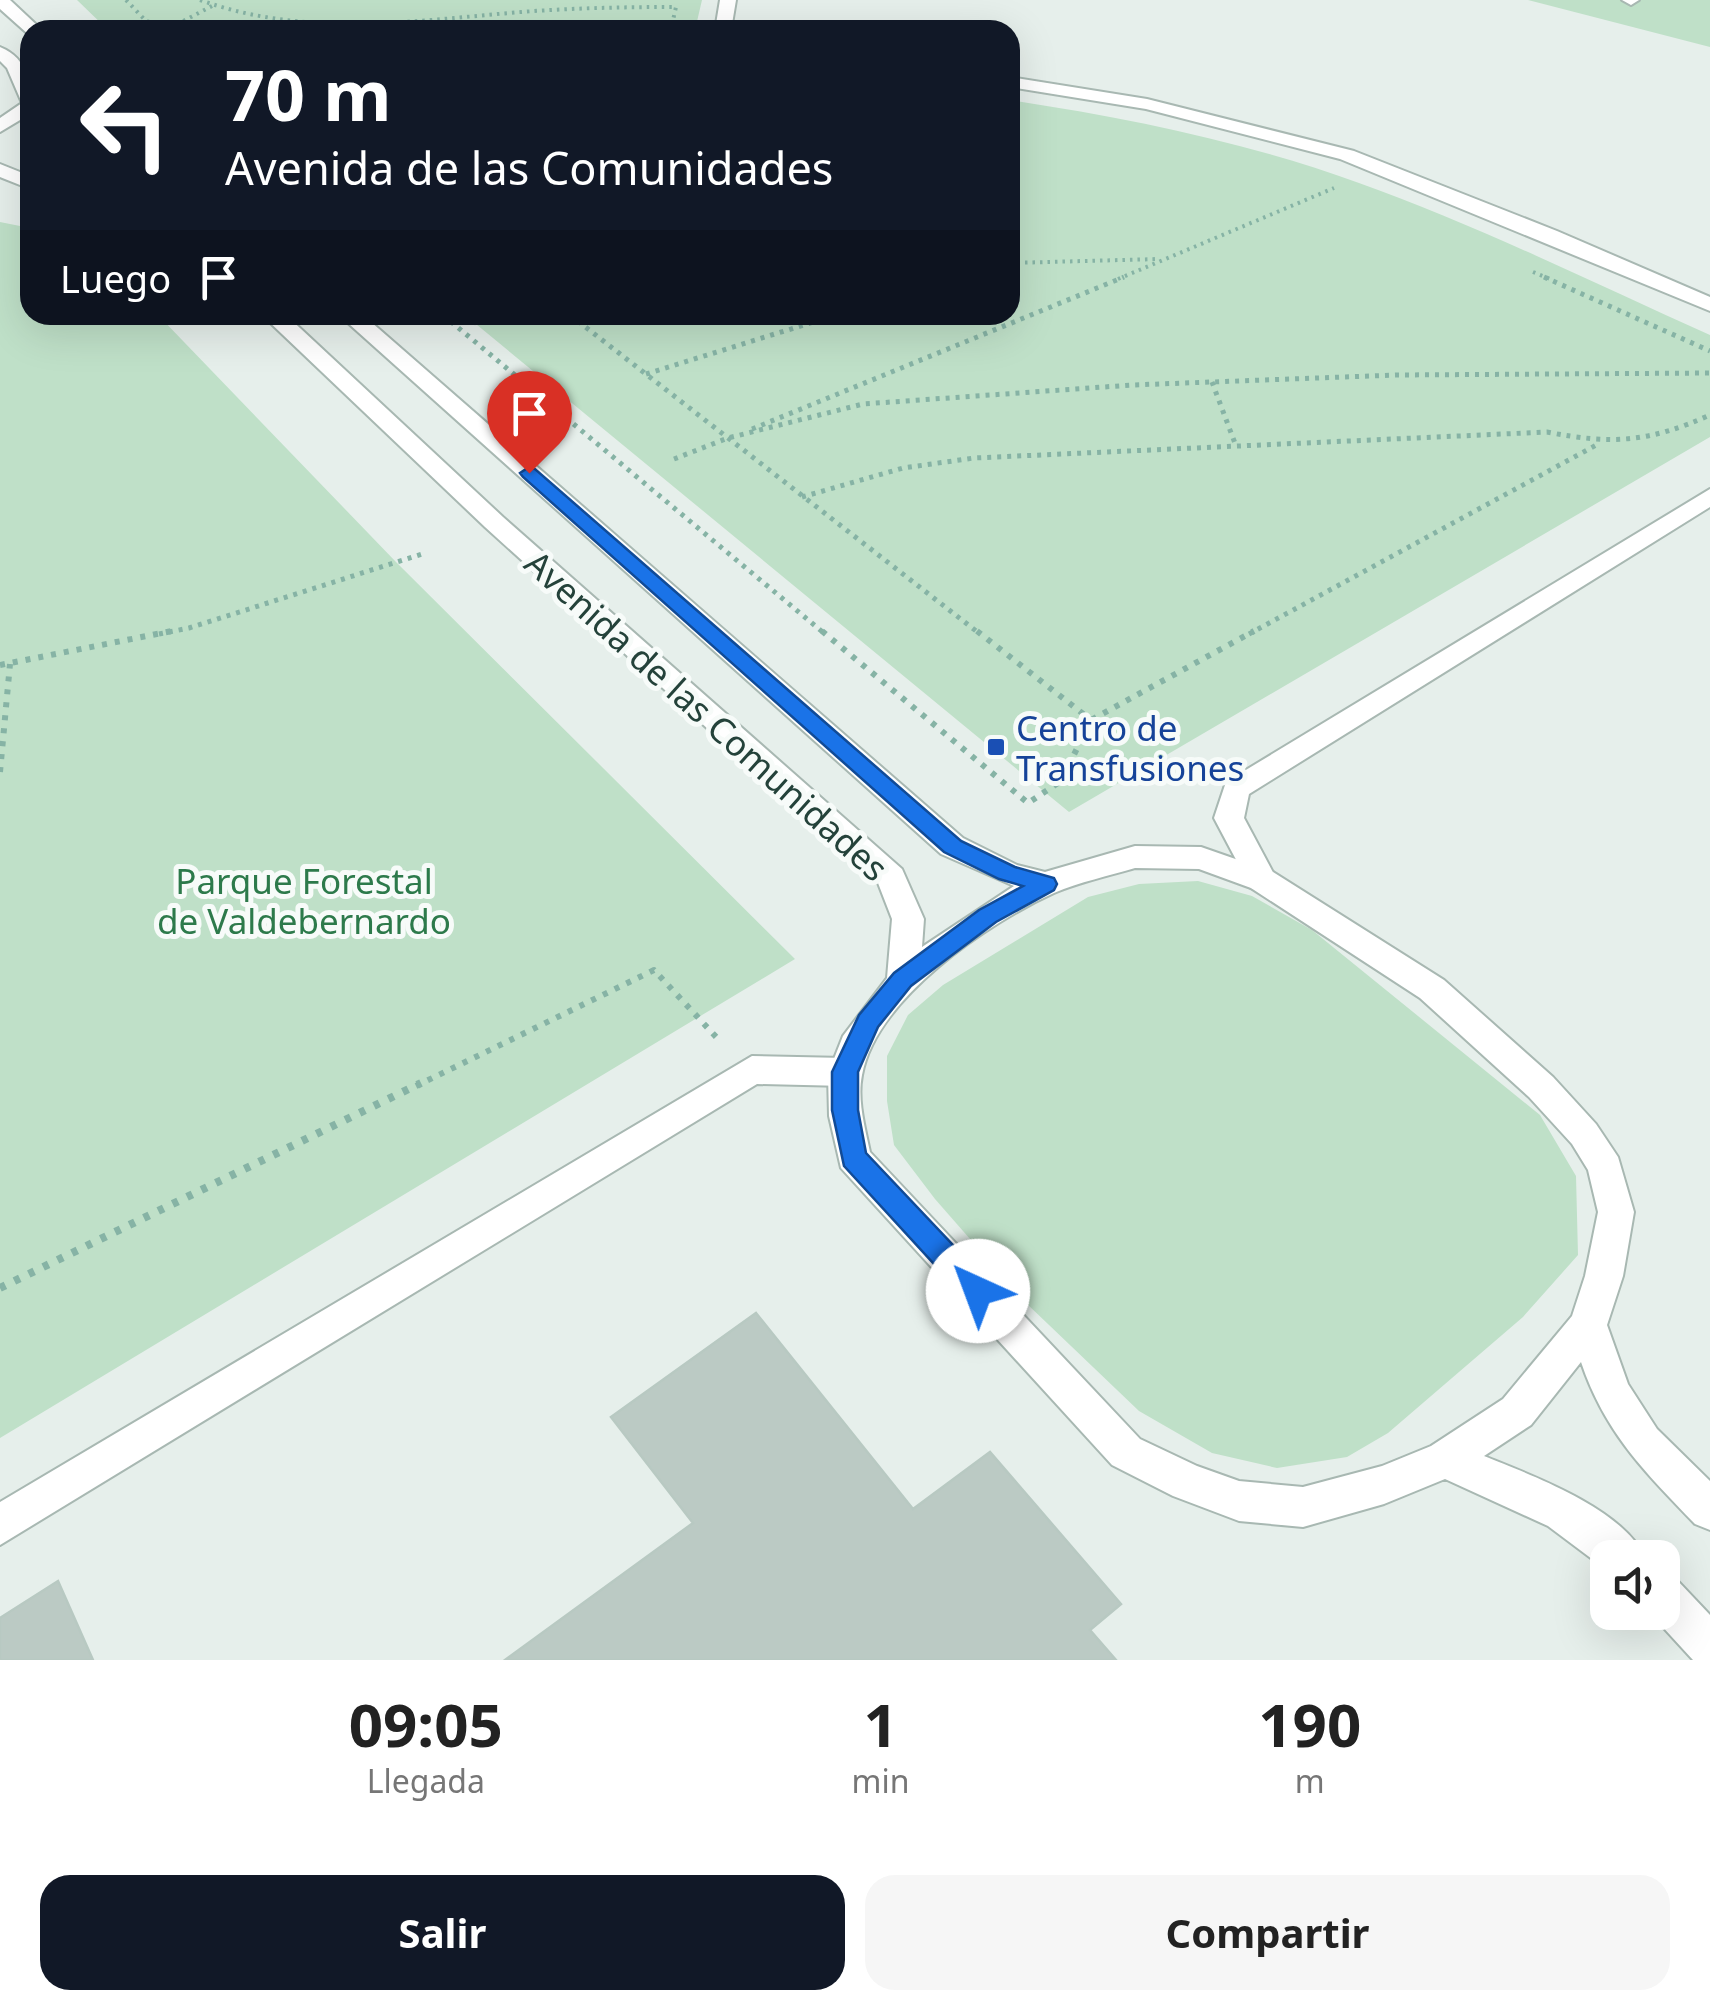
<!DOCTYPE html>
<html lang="es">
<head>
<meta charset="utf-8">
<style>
	body { margin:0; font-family:"Noto Sans",sans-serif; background:#f6f6f6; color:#222; height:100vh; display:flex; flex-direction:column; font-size:38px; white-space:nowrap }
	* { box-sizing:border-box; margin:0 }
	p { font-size:32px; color:#767676 }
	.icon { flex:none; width:55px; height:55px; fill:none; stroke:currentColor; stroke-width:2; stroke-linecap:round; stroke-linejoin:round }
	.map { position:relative; height:1660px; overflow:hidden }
	.drawer { display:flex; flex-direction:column; background:#fff; flex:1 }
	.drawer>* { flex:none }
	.hud { position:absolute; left:20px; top:20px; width:1000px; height:305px; border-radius:30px; box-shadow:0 10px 40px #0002; background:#111827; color:#fff; overflow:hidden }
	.controls { position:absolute; left:1590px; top:1540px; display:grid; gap:20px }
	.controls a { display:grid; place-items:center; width:90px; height:90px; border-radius:20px; background:#fff; box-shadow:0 10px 40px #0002; font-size:50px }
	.pin { position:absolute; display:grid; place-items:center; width:85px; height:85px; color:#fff; margin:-102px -42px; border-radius:50% 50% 50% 0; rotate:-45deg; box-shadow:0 0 10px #0007 }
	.pin .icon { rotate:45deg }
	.me { position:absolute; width:110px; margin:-55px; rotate:317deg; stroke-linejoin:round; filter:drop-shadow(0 0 8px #0008) }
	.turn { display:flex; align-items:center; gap:35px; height:210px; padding:0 40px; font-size:45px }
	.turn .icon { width:130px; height:130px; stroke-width:2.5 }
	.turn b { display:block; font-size:70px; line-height:85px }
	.then { display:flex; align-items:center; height:95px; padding:0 40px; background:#0003; gap:20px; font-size:38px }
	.eta { display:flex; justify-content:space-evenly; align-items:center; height:170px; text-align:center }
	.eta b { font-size:60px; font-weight:700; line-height:70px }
	.cta { display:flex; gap:20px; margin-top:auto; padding:20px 40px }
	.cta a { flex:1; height:115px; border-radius:30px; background:#111827; color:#fff; font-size:40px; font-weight:700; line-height:115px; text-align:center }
	.cta a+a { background:#f6f6f6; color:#222 }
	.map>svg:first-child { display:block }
</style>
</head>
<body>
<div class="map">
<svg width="1710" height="1660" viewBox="0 0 1710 1660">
	<rect width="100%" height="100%" fill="#e6efeb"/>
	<path fill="#bfe0c8" d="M77,0H702L695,30H108Z
		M1528,0H1710V47Z
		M1010,100C1128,118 1247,142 1359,183C1479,226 1594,283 1710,335V437L1069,812L465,315H1010Z
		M0,222L30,228V315H158L396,562L795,959L0,1438Z
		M1198,881L1252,896L1312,930L1540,1115L1576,1176L1578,1255L1523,1317L1388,1433L1347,1457L1277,1468L1212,1453L1139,1411L1026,1303L935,1199L894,1145L887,1101V1056L908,1015L943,985L1088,897L1139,884Z"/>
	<path fill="#bbcac4" stroke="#b8c9c2" stroke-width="2.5" d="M756,1313L913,1509L990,1452L1121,1604L1090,1630L1116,1660H505L693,1523L611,1417Z
		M58,1581L93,1660H0V1618Z"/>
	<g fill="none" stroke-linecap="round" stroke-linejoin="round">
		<g stroke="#a8b8b2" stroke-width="4">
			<path id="service" d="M720,0H736L731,30H715Z
				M1622,0H1639L1631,5Z"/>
		</g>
		<g stroke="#a8b8b2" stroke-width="4">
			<path id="minor" d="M1010,77L1147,99L1354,151L1557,231L1710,297V311L1340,159L1146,109L1010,87Z
				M1710,489V507L1249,794L1244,818L1277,880L1273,888L1262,891L1251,888L1214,818L1226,782Z
				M752,1056L845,1058L857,1062L862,1072L857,1082L845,1086L757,1084L0,1545V1502Z"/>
		</g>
		<g stroke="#a8b8b2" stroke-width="4">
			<path id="tertiary" d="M0,0H10L42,30H30L28,34L0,9Z
				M0,47C30,59 30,86 30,114L0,132V118L22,103L7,68L0,61Z
				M0,164L30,176V189L0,177Z
				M262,315H286L503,517L902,869L924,919L922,947L1014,886L941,854L339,315H363L963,838L1017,865L1045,872L1135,846L1201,847L1273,872L1444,980L1553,1077L1596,1124L1618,1157L1634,1212L1623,1276L1607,1325L1628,1384L1657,1429L1710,1481V1530L1695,1524C1645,1472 1605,1433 1581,1362L1531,1425L1484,1456C1531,1475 1624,1509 1645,1558H1608V1571L1548,1526L1445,1479L1384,1504L1303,1527L1239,1521L1173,1496L1112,1465L841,1168L829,1116L828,1074L843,1036L887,978L892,919L878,883L485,527ZM1135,868L1199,869L1251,888L1420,998L1529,1097L1572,1144L1588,1170L1598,1212L1585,1276L1572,1316L1503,1399L1431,1446L1382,1466L1303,1487L1239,1481L1197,1466L1140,1439L870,1152C865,1128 857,1100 862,1075C876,999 988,923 1054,893C1080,882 1108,876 1135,868Z
				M1662,1574L1677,1580L1710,1615V1660H1693L1649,1612H1662Z"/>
		</g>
		<path stroke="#86b3a5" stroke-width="4" stroke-dasharray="2.5 5" stroke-linecap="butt" d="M126,0L146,21L178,30
			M200,0C306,38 412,21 521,12C573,8 624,7 676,7L671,29L627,30
			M170,28L212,6
			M1010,263L1159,259
			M1533,272L1550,279
			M1118,279L1334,188"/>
		<path stroke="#86b3a5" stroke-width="5" stroke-dasharray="4 6" stroke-linecap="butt" d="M1544,277L1710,351
			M443,315L825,634
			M570,315L980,634
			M474,323L497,315
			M646,374L836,315
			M1212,382L1236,446
			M752,429L1124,277
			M674,459L728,438L863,404L1132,385L1398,375L1710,373
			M802,497L903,468L974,458L1547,432C1613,445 1649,442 1710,415
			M159,634L189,628L422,554
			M1249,634L1600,443"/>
		<path stroke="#86b3a5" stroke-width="6" stroke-dasharray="5 8" stroke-linecap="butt" d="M822,631L1028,803L1061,781L1091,720L1254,631
			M977,631L1091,720
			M0,665L172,631
			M0,772L10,664
			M416,1086L654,970L718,1039"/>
		<path stroke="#86b3a5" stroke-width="8" stroke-dasharray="6 10" stroke-linecap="butt" d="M0,1288L421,1083"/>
		<use href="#service" fill="#fff" fill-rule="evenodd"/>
		<use href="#minor" fill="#fff" fill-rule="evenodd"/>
		<use href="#tertiary" fill="#fff" fill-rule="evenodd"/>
	</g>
	<path fill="#1a73e8" stroke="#114b97" stroke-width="2.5" d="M529,467L535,469L961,841L1015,867L1054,878L1057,884L1054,890L996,922L911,986L878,1027L858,1072V1110L866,1153L988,1282L992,1291L988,1300L978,1304L967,1300L844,1166L832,1110V1072L859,1015L894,973L979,910L1023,886L999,879L944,852L523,477L520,473Z"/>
	<rect fill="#1a4fb4" stroke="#f7fbf9" stroke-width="4" x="986" y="737" width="20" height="20" rx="5"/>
	<g text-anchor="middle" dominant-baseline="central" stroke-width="10" stroke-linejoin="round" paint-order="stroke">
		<g font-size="35" fill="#24423a" stroke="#f7fbf9">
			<text transform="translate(707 715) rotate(42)">Avenida de las Comunidades</text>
		</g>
		<g font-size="35" fill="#164399" stroke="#f7fbf9" text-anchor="start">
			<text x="1016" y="727">Centro de<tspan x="1016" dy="40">Transfusiones</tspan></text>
		</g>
		<g font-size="35" fill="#2d7a4b" stroke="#f7fbf9">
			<text x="304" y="880">Parque Forestal<tspan x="304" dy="40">de Valdebernardo</tspan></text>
		</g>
	</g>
</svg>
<div class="controls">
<a><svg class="icon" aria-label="sound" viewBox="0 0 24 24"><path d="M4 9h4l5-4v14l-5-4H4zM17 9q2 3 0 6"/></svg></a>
</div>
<div class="pin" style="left:529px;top:473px;background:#d93025"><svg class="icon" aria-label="arrive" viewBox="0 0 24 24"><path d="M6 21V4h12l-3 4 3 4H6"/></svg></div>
<svg class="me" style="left:978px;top:1291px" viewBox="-20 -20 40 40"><circle r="19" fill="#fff"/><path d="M0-13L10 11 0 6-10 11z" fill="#1a73e8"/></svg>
<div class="hud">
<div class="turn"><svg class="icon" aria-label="left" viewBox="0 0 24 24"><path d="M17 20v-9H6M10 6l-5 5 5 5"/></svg><div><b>70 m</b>Avenida de las Comunidades</div></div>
<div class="then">Luego<svg class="icon" aria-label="arrive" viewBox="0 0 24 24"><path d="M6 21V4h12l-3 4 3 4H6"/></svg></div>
</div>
</div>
<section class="drawer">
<div class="eta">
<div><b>09:05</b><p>Llegada</p></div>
<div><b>1</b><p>min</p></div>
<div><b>190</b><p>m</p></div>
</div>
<div class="cta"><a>Salir</a><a>Compartir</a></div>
</section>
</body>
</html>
